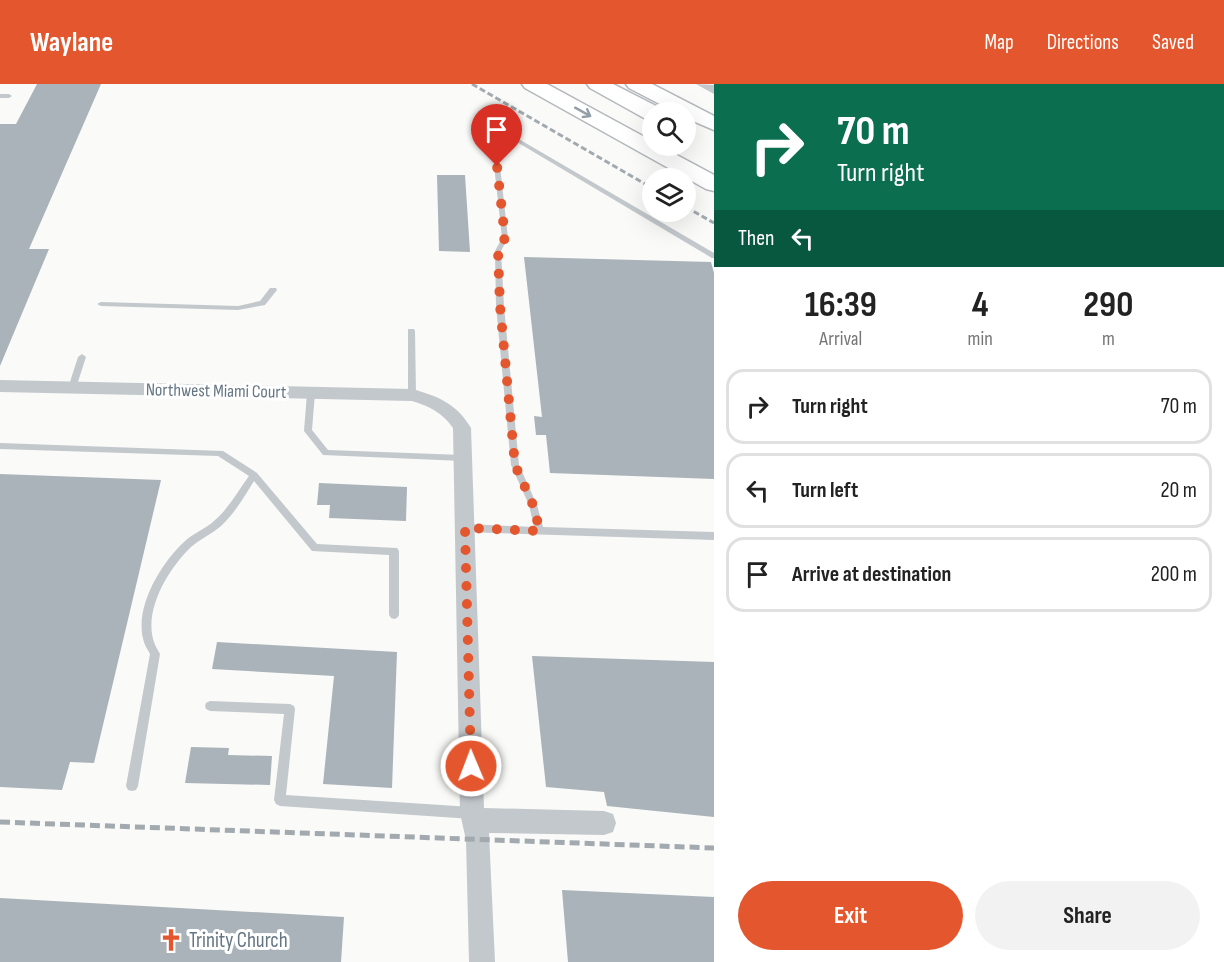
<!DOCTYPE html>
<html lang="en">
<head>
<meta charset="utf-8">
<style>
	body { margin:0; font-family:"Sofia Sans Condensed",sans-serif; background:#f2f2f2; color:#222; height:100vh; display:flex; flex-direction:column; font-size:22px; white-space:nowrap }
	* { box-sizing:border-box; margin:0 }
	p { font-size:20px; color:#767676 }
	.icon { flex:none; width:33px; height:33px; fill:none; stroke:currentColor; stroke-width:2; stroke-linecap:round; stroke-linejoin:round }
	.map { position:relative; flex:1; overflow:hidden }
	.details { display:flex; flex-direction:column; background:#fff; width:510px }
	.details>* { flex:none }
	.top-card { background:#0b6e4f; color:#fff; overflow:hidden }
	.fabs { position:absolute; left:642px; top:18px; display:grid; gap:12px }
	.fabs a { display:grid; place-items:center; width:54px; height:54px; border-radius:50%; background:#fff; box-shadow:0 6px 24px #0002; font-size:30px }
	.pin { position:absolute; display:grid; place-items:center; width:51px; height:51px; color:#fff; margin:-62px -26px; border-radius:50% 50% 50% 0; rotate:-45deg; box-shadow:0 0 6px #0007 }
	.pin .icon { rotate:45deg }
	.me { position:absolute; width:66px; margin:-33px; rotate:359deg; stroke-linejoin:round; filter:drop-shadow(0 0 4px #0008) }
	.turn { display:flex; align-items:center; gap:21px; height:126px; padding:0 24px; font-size:27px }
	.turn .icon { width:78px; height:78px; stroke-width:2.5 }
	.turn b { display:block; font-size:42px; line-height:51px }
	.then { display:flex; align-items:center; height:57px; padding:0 24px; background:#0003; gap:12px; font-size:22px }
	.eta { display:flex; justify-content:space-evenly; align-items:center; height:102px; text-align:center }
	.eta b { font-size:36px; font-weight:700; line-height:42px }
	.button { display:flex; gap:12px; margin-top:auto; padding:12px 24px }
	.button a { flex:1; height:69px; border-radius:36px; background:#e4572e; color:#fff; font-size:24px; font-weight:700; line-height:69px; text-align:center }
	.button a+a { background:#f2f2f2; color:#222 }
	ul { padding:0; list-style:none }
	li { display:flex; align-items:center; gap:18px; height:75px; margin:0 12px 9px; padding:0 12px; border:3px solid #e0e0e0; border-radius:18px }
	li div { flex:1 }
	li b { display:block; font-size:22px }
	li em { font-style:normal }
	header { display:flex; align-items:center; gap:36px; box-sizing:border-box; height:84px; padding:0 30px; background:#e4572e; color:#fff }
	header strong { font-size:28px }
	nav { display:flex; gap:33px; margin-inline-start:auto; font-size:21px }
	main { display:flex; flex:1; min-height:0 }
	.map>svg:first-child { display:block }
</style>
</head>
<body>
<header>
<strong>Waylane</strong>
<nav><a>Map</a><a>Directions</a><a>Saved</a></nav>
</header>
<main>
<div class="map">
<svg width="714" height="878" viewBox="0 0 714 878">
	<rect width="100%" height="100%" fill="#fafaf8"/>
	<path fill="#aab3b9" d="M37,0H101L29,165H49L0,282V40H16Z
		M437,91H465L470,168L439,167Z
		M524,173L711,178L714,189V395L550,389L546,351H536L534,332L542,333Z
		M0,390L161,396L94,679L70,678L62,706L0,703Z
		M319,399L407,403L406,437L329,434L330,421H317Z
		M217,558L397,568L392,704L323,700L334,592L212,585Z
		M532,572L714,578V733L607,722L604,708L546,703Z
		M191,663L229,664L228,671L272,672L270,701L185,699Z
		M562,806L714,813V878H568Z
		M0,814L344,833L341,878H0Z"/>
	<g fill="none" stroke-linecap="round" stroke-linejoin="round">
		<g stroke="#b4b9bd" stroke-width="3">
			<path id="highway" d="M522,0H547L652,57V62H660L714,91V107L706,105L525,4Z
				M587,0H613L660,24L662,28H652V35L644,34L590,4Z
				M626,0H652L714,32V46L686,34V28H675L629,4Z"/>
		</g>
		<path fill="#c3c8cc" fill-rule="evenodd" d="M0,10H9L12,12L9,14H0Z
			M505,47L714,169V174H712L505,51L497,55L508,154L501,167L504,222L519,381L537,421L543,443L714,448V456L465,448L462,447L460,444L462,441L465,440L534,443L529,421L511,381L496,222L495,167L502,154L491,54Z
			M270,204H276L277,206L265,221L238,226L101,222L97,220L101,218L238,222L260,217Z
			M408,245H414L415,247L416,311L412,314L408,311Z
			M82,270L86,273L76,304L75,306H69L68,304L78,273Z
			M311,306L315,309L312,346L328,366L463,371L467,374L463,377L323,371L304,347L307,309Z
			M0,359L223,367L257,389L317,460L397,464L399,467V531L397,534L394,535L391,534L389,531V471L312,467L254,397C244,413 235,429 221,442C212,450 200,455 191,463C169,484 143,526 154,558C155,562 158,566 160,570L138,702L136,706L132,707L128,706L126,702L150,570C148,566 145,562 144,558C133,525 161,479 184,458C193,449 206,445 215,436C229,424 238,407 249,392L218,372L0,365Z
			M210,617L290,620L294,622L295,625L286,711L472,723L476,725L478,729L476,733L472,735L280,722L276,720L274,716L284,630L210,627L206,625L205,622L206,619Z"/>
		<path fill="#c3c8cc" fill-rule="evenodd" d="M696,0L714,1V10Z
			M0,296L412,305C438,312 457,320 471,344L484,724L604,727L613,730L616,739L613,748L604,751L489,749L495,878H469L466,756L460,729L453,344C443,329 429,322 412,317L0,308Z"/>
		<use href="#highway" fill="#fff" fill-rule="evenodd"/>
		<path stroke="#a2aab0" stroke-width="3" stroke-dasharray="6 3" stroke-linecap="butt" d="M472,0L652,104
			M686,123L714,139"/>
		<path stroke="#a2aab0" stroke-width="5" stroke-dasharray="10 5" stroke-linecap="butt" d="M0,738L714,764"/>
	</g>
	<defs><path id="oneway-shaft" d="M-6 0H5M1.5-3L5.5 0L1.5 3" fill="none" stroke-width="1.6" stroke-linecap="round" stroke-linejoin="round" transform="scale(1.5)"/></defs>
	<use stroke="#939fa8" href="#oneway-shaft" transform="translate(583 28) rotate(29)"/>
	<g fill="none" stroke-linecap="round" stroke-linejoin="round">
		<path stroke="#e4572e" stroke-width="10" stroke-dasharray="0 18" d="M471,682L465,444L540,447L533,421L515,381L500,222L498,167L505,154L497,82"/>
	</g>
	<defs>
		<g id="church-bare" transform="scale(1.8)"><path d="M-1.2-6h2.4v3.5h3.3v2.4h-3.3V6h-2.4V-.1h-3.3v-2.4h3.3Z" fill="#e4572e" stroke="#fff" stroke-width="2.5" paint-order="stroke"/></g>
	</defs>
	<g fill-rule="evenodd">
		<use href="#church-bare" x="171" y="856"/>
	</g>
	<g text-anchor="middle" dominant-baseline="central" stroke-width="6" stroke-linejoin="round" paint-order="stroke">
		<g font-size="18" fill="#657683" stroke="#fff">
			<text transform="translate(216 307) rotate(1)">Northwest Miami Court</text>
		</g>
		<g font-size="21" fill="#657683" stroke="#fff" text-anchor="start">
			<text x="189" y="856">Trinity Church</text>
		</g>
	</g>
</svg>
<div class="fabs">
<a><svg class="icon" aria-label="search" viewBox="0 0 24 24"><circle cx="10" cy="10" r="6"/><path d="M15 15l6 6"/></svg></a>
<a><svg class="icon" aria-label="layers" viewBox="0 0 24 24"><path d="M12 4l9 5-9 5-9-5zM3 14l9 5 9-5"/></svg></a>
</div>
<div class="pin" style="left:497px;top:82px;background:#d93025"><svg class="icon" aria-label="arrive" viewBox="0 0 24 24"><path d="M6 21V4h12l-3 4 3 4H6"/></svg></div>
<svg class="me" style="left:471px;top:682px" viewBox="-20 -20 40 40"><circle r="17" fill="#e4572e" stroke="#fff" stroke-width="3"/><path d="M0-11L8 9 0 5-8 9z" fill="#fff"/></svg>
</div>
<section class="details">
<div class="top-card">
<div class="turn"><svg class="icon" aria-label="right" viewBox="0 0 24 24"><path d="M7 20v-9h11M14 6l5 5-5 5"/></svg><div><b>70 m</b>Turn right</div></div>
<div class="then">Then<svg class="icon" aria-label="left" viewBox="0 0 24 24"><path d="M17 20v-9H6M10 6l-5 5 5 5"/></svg></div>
</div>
<div class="eta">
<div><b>16:39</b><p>Arrival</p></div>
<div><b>4</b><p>min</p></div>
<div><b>290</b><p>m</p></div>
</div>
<ul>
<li><svg class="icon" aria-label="right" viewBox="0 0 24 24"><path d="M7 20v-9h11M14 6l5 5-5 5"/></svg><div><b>Turn right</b></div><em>70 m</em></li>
<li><svg class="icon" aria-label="left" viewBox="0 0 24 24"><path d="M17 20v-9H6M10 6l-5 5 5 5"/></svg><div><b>Turn left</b></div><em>20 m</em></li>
<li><svg class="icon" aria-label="arrive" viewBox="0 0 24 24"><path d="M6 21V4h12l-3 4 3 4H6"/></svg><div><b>Arrive at destination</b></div><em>200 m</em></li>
</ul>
<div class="button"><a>Exit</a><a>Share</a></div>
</section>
</main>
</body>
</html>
